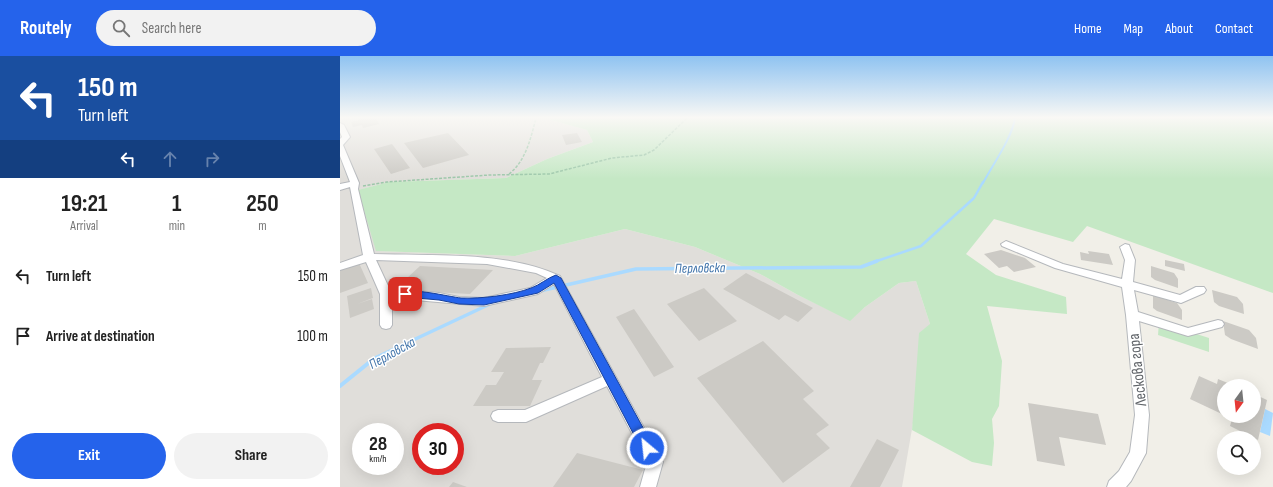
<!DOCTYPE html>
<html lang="en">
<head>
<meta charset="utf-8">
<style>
	body { margin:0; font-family:"Sofia Sans Condensed",sans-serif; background:#f2f2f2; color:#222; height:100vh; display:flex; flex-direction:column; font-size:15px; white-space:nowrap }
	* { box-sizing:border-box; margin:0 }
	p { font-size:13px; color:#767676 }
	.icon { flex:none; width:22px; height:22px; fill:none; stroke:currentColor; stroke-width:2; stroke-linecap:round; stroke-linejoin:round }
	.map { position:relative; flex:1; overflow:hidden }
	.drawer { display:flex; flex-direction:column; background:#fff; width:340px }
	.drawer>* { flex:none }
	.hud { background:#1a4fa0; color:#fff; overflow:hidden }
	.needle { width:26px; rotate:195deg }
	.buttons { position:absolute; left:877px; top:323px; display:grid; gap:8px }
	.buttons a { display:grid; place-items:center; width:44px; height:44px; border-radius:50%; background:#fff; box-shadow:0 4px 16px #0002; font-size:20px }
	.speed { position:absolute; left:12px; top:367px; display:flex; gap:8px; font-size:20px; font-weight:700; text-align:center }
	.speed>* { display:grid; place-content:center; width:52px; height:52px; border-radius:50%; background:#fff; box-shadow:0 4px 16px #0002; line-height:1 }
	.speed small { font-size:10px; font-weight:400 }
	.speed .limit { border:6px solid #d22; background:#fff; color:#111 }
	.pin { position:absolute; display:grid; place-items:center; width:34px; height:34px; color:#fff; margin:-17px; border-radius:8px; box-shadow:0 2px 6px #0006 }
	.me { position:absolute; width:44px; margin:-22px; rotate:332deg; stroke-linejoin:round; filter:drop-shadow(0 0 3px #0008) }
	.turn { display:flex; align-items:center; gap:14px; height:84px; padding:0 12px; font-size:18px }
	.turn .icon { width:52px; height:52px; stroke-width:2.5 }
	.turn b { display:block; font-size:28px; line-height:34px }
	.lanes { display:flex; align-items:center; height:38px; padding:0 12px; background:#0003; justify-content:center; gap:20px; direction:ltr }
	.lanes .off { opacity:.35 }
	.eta { display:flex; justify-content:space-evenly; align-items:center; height:68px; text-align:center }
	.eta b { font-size:24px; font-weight:700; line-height:28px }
	.action { display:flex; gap:8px; margin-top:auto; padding:8px 12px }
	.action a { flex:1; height:46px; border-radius:24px; background:#2563eb; color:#fff; font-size:16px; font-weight:700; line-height:46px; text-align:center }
	.action a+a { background:#f2f2f2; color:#222 }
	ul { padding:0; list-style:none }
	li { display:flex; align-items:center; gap:12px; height:60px; padding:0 12px }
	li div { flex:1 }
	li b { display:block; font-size:15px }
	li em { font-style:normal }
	header { display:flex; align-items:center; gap:24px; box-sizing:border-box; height:56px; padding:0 20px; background:#2563eb; color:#fff }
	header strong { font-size:19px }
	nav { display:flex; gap:22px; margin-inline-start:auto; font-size:14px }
	.search { width:280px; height:36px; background:#f2f2f2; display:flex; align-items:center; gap:10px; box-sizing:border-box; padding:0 14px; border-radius:22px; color:#767676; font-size:15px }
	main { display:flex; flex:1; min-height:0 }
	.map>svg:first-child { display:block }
</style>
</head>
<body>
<header>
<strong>Routely</strong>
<div class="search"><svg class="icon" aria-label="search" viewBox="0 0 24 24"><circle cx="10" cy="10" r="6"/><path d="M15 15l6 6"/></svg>Search here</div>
<nav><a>Home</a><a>Map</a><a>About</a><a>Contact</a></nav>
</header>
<main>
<section class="drawer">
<div class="hud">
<div class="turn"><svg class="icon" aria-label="left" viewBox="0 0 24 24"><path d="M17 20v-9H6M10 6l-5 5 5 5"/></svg><div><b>150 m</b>Turn left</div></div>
<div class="lanes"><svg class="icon" aria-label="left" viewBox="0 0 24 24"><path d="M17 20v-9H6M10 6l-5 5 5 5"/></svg><svg class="icon off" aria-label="ahead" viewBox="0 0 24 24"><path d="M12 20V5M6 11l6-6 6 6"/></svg><svg class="icon off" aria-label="right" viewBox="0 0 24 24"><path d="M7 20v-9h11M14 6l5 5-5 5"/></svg></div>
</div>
<div class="eta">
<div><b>19:21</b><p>Arrival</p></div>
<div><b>1</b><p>min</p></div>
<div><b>250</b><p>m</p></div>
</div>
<ul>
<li><svg class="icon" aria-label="left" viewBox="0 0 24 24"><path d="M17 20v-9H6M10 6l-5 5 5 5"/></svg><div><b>Turn left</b></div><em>150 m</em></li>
<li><svg class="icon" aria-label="arrive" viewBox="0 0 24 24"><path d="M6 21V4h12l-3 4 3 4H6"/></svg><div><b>Arrive at destination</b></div><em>100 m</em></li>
</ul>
<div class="action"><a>Exit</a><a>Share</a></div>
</section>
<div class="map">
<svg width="933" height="431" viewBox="0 0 933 431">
	<rect width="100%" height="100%" fill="#f1efe8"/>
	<path fill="#e0deda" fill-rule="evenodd" d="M204,62L247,74L253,86L207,103L166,122L49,126L19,134L37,195L175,200L285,173L355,191L420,218L458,239L510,264L525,251L559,227L576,225L590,268L562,431H0V63ZM21,376H55V410H21ZM81,376H115V410H81Z"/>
	<path fill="#c5e8c5" d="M204,62H933V237L747,170L733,186L654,163L626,198L656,219L726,241L727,258L647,250L662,305L659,350L652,363L654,387L652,410L632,406L572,374L579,277L590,268L576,225L559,227L525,251L510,265L458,239L420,218L355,191L285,173L175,200L36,195L18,134L49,126L166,122L207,103L253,86L247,74Z
		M819,266L869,282V296L818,279Z"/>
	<path fill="#aadaff" d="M925,353L933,357L930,380L920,376Z"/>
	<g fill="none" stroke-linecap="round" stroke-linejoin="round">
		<path stroke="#aadaff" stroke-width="2" d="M643,127C653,108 672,82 675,62"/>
		<path stroke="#aadaff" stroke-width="2.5" d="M534,206L581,190L634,142L643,126"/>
		<path stroke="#aadaff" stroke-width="3.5" d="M200,235L296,213L521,211L537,205
			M30,306L37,301L150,248"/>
		<path stroke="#aadaff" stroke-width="4" d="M0,330L31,305"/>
	</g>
	<path fill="#cccac5" d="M18,62H36L39,68L23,72L22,69L13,71L11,66L19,64Z
		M108,77L129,99L83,112L64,87Z
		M237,77L242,86L226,89L222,79Z
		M52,88L70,112L51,118L34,93Z
		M661,194L685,202L696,211L674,216L667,210L659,212L644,198Z
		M748,195L769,198L773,209L741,204L740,196L749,198Z
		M825,204L844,208L845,215L825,210Z
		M19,207L28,227L0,237V214Z
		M80,210L153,214L130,238L54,234Z
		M811,210L834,217L838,223V232L815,224L811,221Z
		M406,217L473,252L458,266L445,259L439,264L383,233Z
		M31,232L33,242L17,248L32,243L34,253L10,262L7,240Z
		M364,232L397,265L359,285L327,248Z
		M872,234L897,241L903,248L904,258L879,250L874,246Z
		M813,239L837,247L842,254V264L817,255L813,252Z
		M294,253L334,311L314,321L276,261Z
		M883,265L909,274L916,282L918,293L891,283L885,279Z
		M423,285L474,335L463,343L489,369L476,378L490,392L443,427L357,322Z
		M211,291L203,307H200L192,324H202L190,350H133L146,329H156L164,316H151L166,292Z
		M859,320L877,328L878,323L895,330H884V359L850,343Z
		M914,338L927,344L918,384L890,370L892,363L886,360H914Z
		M688,347L758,358L766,389L719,381L725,410L697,405Z
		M537,383L559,394L540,431H510Z
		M237,397L303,414L294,431H213Z
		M113,426L127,431H109Z"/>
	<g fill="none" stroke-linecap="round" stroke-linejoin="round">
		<g stroke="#b5b8bc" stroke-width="2">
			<path id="minor" d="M0,67L4,69L10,81L3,89L19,127L18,133L34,198C92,200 167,195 220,220L323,406L316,431H300L307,406L267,330L186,366H158L153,364L151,360L153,356L158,354H185L262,321L214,228L198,238L144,250L52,242V269L50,272L46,273L42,272L40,269V238L26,206L0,214V207L23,199L10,131L0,134V128L10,126L0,100V83L2,81L0,76ZM36,204L147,208L196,217L207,222L190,232L144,242L119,241L99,237L65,234H50Z
				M666,185L723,208L782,223L785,204L780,191L785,188L789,189L795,204L793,226L840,239L856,231H864L866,234L864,237L841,247L794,234L798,256L848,272L878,264L882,265L884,268L882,271L848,280L799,265L809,359L806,397L791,425L786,431H767L769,425L779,415L790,396L795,359L786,259L782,231L715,212L662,190L661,188Z"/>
		</g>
		<path stroke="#9cc7a9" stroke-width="1.5" stroke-dasharray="3 1.5" stroke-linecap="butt" d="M169,118C186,105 191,81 196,62
			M23,130L47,126L149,119L209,118L272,102L304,99L314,94L347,62"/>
		<use href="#minor" fill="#fff" fill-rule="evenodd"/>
	</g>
	<linearGradient id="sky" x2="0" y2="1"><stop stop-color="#8fc3f1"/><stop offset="0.5" stop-color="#f9f8f5"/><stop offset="1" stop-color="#f9f8f5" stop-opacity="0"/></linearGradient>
	<rect width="933" height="123" fill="url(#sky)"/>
	<path fill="#2563eb" stroke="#184099" d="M216,219L221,222L312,388L314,392L312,396L307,398L303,396L214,227L198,237L144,249L119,248L99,244L65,241L60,238C67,230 110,241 121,242C141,243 173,239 191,232C200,229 207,222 216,219Z"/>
	<g text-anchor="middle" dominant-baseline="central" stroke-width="3" stroke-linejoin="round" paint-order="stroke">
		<g font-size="14" font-style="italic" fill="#4174aa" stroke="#fff">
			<text transform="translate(360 212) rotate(-1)">Перловска</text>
			<text transform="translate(52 297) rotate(-29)">Перловска</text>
		</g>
		<g font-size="16" fill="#5f6368" stroke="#fff">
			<text transform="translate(798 314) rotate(-96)">Лескова гора</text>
		</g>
	</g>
</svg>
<div class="buttons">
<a><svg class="needle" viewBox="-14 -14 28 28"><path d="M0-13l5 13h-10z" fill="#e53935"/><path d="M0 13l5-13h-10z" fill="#767676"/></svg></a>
<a><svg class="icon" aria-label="search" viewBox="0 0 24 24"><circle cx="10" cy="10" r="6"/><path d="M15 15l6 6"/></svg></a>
</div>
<div class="speed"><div>28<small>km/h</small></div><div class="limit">30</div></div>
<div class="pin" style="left:65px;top:238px;background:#d93025"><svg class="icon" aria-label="arrive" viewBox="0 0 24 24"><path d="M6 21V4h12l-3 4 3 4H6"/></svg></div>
<svg class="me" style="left:307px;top:392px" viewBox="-20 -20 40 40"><circle r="17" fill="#2563eb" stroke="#fff" stroke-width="3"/><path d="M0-11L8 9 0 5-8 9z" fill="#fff"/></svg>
</div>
</main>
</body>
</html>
